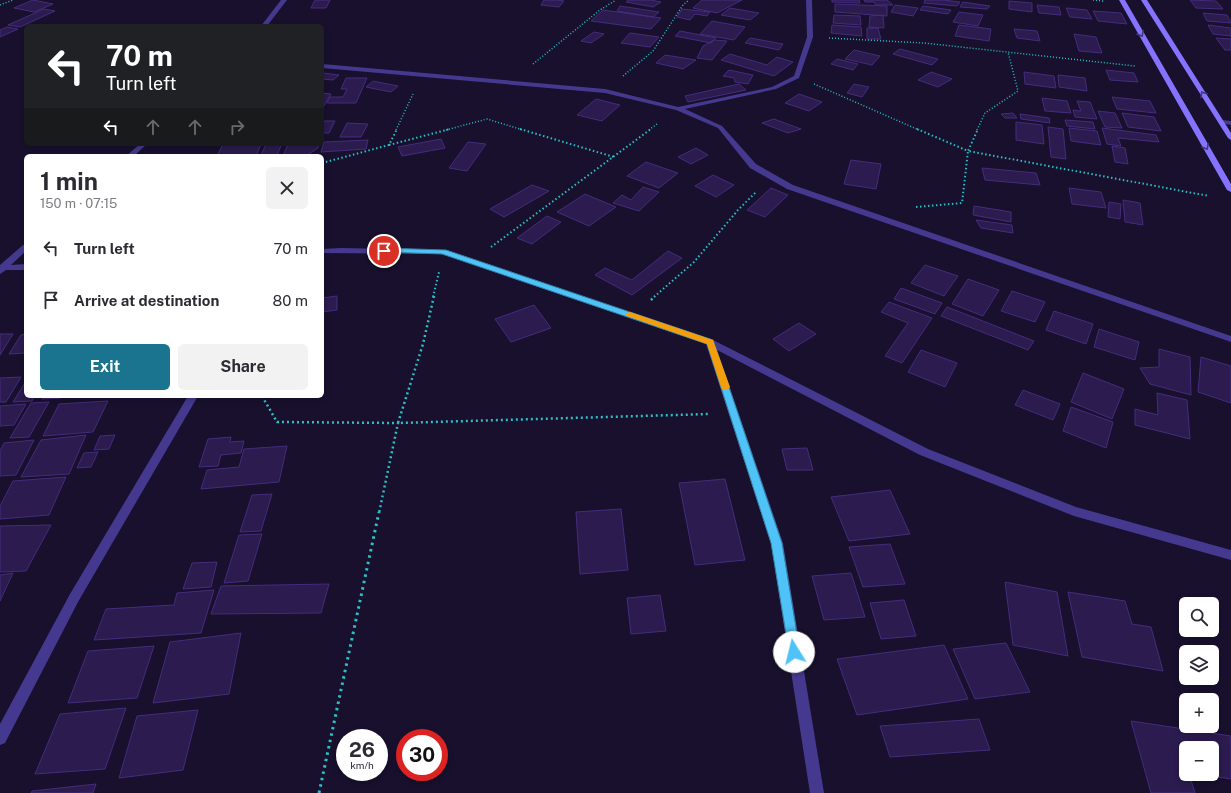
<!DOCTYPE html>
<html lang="en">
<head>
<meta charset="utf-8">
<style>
	body { margin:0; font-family:"Public Sans",sans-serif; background:#f2f2f3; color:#2b2b33; height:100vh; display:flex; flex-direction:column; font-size:15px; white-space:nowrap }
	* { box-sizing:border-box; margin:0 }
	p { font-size:13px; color:#7c7c81 }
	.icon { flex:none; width:22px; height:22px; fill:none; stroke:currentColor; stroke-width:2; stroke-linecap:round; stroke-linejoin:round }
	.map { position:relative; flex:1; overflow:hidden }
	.details { position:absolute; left:24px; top:154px; width:300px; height:244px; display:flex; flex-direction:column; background:#fff; border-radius:6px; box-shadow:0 2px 6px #0003 }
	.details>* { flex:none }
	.guide { position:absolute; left:24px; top:24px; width:300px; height:122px; border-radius:6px; box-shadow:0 2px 6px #0003; background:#202124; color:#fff; overflow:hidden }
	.controls { position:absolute; left:1179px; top:597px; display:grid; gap:8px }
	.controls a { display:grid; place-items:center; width:40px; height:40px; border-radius:6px; background:#fff; box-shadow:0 2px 6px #0003; font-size:20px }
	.speed { position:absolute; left:336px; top:729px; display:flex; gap:8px; font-size:20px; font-weight:700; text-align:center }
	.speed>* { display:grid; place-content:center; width:52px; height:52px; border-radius:50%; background:#fff; box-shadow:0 2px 6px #0003; line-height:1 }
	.speed small { font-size:10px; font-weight:400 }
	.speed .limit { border:6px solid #d22; background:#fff; color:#111 }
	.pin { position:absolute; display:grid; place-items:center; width:34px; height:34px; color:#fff; margin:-17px; border:2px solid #fff; border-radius:50%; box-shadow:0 1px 4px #0007 }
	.me { position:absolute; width:44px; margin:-22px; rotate:351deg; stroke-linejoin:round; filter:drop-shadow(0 0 3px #0008) }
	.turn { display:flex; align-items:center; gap:14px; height:84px; padding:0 16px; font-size:18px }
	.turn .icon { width:52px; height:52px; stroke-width:2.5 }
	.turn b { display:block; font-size:28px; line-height:34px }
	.lanes { display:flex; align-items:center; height:38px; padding:0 16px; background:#0003; justify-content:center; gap:20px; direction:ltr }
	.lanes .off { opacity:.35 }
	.round { display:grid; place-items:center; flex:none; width:42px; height:42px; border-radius:6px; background:#f2f2f3 }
	.head { display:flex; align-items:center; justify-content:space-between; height:68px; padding:0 16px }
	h1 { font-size:24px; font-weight:700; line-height:30px }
	.cta { display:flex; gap:8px; margin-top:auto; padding:8px 16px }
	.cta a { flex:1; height:46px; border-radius:6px; background:#1b748f; color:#fff; font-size:16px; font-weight:700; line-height:46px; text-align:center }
	.cta a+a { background:#f2f2f3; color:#2b2b33 }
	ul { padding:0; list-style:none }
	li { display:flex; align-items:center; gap:12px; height:52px; padding:0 16px }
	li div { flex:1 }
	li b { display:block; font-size:15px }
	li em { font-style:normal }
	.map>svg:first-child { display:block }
</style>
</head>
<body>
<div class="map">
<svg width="1231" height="793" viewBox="0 0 1231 793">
	<rect width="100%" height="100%" fill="#18102d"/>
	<path fill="#2b1b4f" stroke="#442c7d" d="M33,0L53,4L34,12L14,8Z
		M315,0H330L326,8H311Z
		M544,0H558L564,1L559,7L541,5Z
		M628,0H651L661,2L653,7L626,2Z
		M702,0H742L717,13L693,8Z
		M832,0H859L860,3L832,2Z
		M864,0H887L893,5H876L874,2H865Z
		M925,0H943L960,2L957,6L924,3Z
		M1190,0L1216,1L1223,9L1196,8Z
		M1009,1L1032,3V12L1009,9Z
		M963,2L990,6L987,9L960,7Z
		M835,4L887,6V16L835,12Z
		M895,5L918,8L913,16L891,12Z
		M1037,5L1059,7L1061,15L1039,13Z
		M620,6L659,12L653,17L617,11Z
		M923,6L951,10L948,14L920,10Z
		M730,8L759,13L750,20L721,15Z
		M1066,8L1087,10L1092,19L1070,17Z
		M44,9L55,11L20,27L8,25Z
		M682,9L710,12L707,16L695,14L690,20L677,17Z
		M603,10L661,18L651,29L591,21Z
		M1093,11L1121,13L1127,24L1098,21Z
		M959,12L983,15L978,26L953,22Z
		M1203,13L1227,15L1231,23L1207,21Z
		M834,15L860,16L861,25L833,23Z
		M883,15L884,28L869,27L870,16Z
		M712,21L745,27L734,40L700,34Z
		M832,25L861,27L862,36L831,33Z
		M959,25L991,29L989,41L955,36Z
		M1208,25L1231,28V36L1213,34Z
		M7,27L18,29L0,37V30Z
		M867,28H878L881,39H867Z
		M1014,29L1037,31L1040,41L1017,38Z
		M680,31L716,38L711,43L675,36Z
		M594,32L604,34L591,43L581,41Z
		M630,33L659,37L650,47L621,43Z
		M1074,34L1096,37L1102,53L1079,51Z
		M750,38L783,44L779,50L745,43Z
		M1216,38L1231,39V50H1225Z
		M714,40L727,41L712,60L697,58L703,46Z
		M900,49L938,59L932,65L893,54Z
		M854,50L880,56L872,65L845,59Z
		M730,54L767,65L777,57L793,62L774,76L721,60Z
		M665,55L696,60L683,69L656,63Z
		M837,59L858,64L853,70L831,64Z
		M729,70L753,75L748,84L735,82L734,78L723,76Z
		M1106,70L1134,73L1138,82L1110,80Z
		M931,72L952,79L938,87L918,80Z
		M1024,72L1054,76L1056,88L1025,84Z
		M323,73L339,75L333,80L322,79Z
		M1058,75L1085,78L1087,91L1059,87Z
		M346,78H367L356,103H327L330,97H343L347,89H341Z
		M373,81L398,86L391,92L366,87Z
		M739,84L746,90L688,102L685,96Z
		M854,84L869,87L862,97L847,93Z
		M322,93L331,94L322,109Z
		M799,94L822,102L809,111L785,103Z
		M1112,97L1150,101L1156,113L1117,109Z
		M1042,98L1067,101L1071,113L1045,111Z
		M596,99L620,105L602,121L577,115Z
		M1077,101L1090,102L1097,119L1075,117L1073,110L1081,111Z
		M1098,111L1115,113L1122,128L1105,127Z
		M1013,113L1017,118H1005L1001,114Z
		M1122,113L1154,117L1161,131L1128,127Z
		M1020,114L1049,118L1050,123L1021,119Z
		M774,119L801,129L788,133L762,123Z
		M1065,120L1093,122L1095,129L1067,126Z
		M322,121H335L329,133H322Z
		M1016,122L1042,125L1044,144L1016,140Z
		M347,123L368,124L361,137H340Z
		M1048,127L1063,129L1066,159L1051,157Z
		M1069,128L1097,131L1101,145L1071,141Z
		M1102,128L1156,135L1159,142L1118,138L1121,146L1107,144Z
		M441,139L445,148L402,156L398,147Z
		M368,140L366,149L321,152L324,142Z
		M468,142L486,144L467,171L449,168Z
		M223,144H261L256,156H217Z
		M266,144H282L277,155H261Z
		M288,144H319L318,148L306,156H283Z
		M1112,146L1125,148L1128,164L1115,162Z
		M696,148L708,155L691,164L678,157Z
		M851,160L881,164L876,189L844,184Z
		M646,162L678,173L659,188L627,176Z
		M982,168L1036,173L1040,185L985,180Z
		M713,175L734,185L716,197L695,186Z
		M532,185L549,191L504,217L490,209Z
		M643,187L659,192L639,211L613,203L622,195L631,200Z
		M771,188L788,195L765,217L747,210Z
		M1069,188L1101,192L1106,208L1072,204Z
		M585,194L616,207L589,226L557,212Z
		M1123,200L1140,203L1143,225L1125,222Z
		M1109,202L1121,204L1120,219L1108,217Z
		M974,206L1011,212V222L973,215Z
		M547,216L561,222L532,244L517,238Z
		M976,220L1012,225L1013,233L981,228Z
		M668,251L682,258L632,295L595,275L605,268L632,280Z
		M925,265L958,276L944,296L911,283Z
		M968,279L999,290L983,316L952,304Z
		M901,288L942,303L935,314L894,299Z
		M1012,291L1045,302L1035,322L1001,311Z
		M337,296V310L322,312V298Z
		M889,302L932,318L902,363L885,356L908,323L881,312Z
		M534,305L551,328L511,342L495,319Z
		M947,307L1034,341L1028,350L941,316Z
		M1054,311L1093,324L1086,344L1046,330Z
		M799,323L816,334L789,351L773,339Z
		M1099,329L1139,342L1135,360L1094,347Z
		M0,334H13L0,355Z
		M26,334V353L9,354L21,335Z
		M1159,349L1190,357L1191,395L1150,384L1140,368L1159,367Z
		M921,350L957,363L945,387L908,372Z
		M1201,357L1231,366V403L1198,392Z
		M1083,373L1124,389L1112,419L1071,402Z
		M21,377L6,402H0V378Z
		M26,381V396H35L32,401L13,402Z
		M1023,390L1060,404L1053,420L1015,405Z
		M1157,393L1187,400L1190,439L1135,425V409L1158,415Z
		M43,396H62L61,398L42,399Z
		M108,401L93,432L43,436L59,404Z
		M49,402L29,437L10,438L31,403Z
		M26,404L14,425L0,426V406Z
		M1071,407L1113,422L1106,448L1063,431Z
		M86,435L69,474L21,477L41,440Z
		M115,435L109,449L94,450L100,436Z
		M231,437L230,442L244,441L241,453L221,455L218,466L199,467L208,439Z
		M34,440L16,475L0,476V451L4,443Z
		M287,446L279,482L201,489L207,470L239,467L244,449Z
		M807,448L813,470H787L782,449Z
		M98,452L91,467L77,468L84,453Z
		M66,477L49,515L0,519V506L13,481Z
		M725,479L745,560L695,565L679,483Z
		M890,490L910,534L849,541L831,497Z
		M272,494L261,531L240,532L252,495Z
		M621,509L628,570L580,574L576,512Z
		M51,525L26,571L0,572V526Z
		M262,534L248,581L224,583L239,535Z
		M890,544L905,584L863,587L849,547Z
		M217,562L211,587L183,589L192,563Z
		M13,573L0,601V575Z
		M851,573L865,617L824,620L812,576Z
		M1005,582L1057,592L1068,656L1013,645Z
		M329,584L321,613L211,614L221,586Z
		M214,590L201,633L94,640L106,609L174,605L177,593Z
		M1068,592L1125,601L1132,624L1151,627L1163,671L1082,657Z
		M660,595L666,631L631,634L627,598Z
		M904,600L916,636L881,639L870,603Z
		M241,633L229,694L153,703L170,642Z
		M1006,643L1030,692L975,699L953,649Z
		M944,645L968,699L857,715L837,659Z
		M154,646L137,698L68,703L88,651Z
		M126,708L105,769L35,774L60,714Z
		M198,710L183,770L119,778L137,716Z
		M979,719L990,750L890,757L880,726Z
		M1131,721L1231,736V779L1198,774H1212V748H1186V774H1189L1195,793H1151Z
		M96,784L93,793H31L32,791Z"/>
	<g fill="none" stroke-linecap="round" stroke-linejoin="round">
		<path stroke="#2ac0c6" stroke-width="1.5" stroke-dasharray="1 2" stroke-linecap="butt" d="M1093,0L1103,1
			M0,5L13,0
			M829,38L924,43L1135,66
			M533,64L600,10L616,0
			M623,76L653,51L683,5L689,0
			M814,84L919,130
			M396,130L413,94
			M446,130L487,119L523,130
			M649,130L657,124
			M977,130L985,113L1018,91L1008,52"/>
		<path stroke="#2ac0c6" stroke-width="2" stroke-dasharray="1.5 2.5" stroke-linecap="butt" d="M520,129L614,157
			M917,129L968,151L978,129
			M389,145L450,129
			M322,163L389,145L397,129
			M916,207L962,203L968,151L1209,196
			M491,247L651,129
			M433,297L439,272
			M654,297L694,262L738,210L756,192"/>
		<path stroke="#2ac0c6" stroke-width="2.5" stroke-dasharray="2 3" stroke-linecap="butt" d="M434,296L423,344L398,423L710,414
			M651,300L655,296
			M262,396L277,422L398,423L379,513"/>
		<path stroke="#2ac0c6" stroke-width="3" stroke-dasharray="2.5 4" stroke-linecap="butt" d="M319,793L379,512"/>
		<path fill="#44398f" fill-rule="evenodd" d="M281,0H287L267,26H261Z
			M806,0H812L813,37L799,78L776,89L685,109L722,126L756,164L793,185L1231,336V342L787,189L750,168L718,128L676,110L605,93L322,68V64L605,89L678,107L772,87L794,76L807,37Z
			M1221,120L1231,121V125L1219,123V121Z
			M140,144H147L134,156H126Z
			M23,245H26V251L11,265L26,264V270H6L0,274V265Z
			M341,248L443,250L713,340L928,449L1076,507L1231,550V560L1074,516L920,455L717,350L783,543L824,793H810L771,543L706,344L442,254L322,253V249Z
			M188,396H198L78,602L5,743L0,745V724L70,594Z"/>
		<path fill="#8573ff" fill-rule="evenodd" d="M1119,0H1125L1231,184V192L1227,190Z
			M1141,0H1147L1231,133V140L1228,138Z"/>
	</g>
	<defs><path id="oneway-chevron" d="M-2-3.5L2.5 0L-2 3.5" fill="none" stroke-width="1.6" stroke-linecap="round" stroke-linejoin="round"/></defs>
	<g stroke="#443881">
		<use href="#oneway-chevron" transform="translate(1141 34) rotate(60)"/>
		<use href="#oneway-chevron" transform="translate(1203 94) rotate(-122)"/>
		<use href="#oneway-chevron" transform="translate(1206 147) rotate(60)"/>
	</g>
	<path fill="#4fc3f7" stroke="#337fa1" d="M384,248L446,250L713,340L782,543L800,652L799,656L794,658L790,656L789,652L771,543L707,344L442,254L382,252V249Z"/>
	<path fill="#f59e0b" d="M630,312L713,340L730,387L728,389H722L721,387L707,344L627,316L625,314L627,313Z"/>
</svg>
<div class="controls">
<a><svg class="icon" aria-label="search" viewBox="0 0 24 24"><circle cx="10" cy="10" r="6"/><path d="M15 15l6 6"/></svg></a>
<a><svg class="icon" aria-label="layers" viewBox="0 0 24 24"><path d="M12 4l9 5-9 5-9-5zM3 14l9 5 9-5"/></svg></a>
<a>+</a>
<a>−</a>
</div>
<div class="speed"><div>26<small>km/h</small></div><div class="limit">30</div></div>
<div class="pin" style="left:384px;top:251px;background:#d93025"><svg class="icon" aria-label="arrive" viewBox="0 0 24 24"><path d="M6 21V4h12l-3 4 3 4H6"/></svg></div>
<svg class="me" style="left:794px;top:652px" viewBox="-20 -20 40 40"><circle r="19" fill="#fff"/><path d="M0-13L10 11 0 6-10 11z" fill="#4fc3f7"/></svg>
<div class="guide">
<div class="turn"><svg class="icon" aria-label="left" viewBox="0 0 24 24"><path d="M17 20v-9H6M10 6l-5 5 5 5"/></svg><div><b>70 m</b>Turn left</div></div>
<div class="lanes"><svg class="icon" aria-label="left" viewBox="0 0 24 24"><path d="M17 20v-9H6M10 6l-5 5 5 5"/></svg><svg class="icon off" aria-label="ahead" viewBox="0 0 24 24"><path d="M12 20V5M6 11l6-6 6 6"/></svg><svg class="icon off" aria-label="ahead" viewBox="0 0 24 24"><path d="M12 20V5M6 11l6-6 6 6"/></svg><svg class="icon off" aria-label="right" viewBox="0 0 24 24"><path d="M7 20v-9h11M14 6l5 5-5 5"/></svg></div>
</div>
<section class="details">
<div class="head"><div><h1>1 min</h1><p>150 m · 07:15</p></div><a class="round"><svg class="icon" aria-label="close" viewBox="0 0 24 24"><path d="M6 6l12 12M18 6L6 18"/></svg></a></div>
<ul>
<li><svg class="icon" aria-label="left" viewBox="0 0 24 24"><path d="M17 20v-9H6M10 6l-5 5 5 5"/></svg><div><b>Turn left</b></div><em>70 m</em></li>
<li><svg class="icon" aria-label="arrive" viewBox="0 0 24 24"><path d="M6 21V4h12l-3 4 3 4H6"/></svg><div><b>Arrive at destination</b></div><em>80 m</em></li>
</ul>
<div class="cta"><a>Exit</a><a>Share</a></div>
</section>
</div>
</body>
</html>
